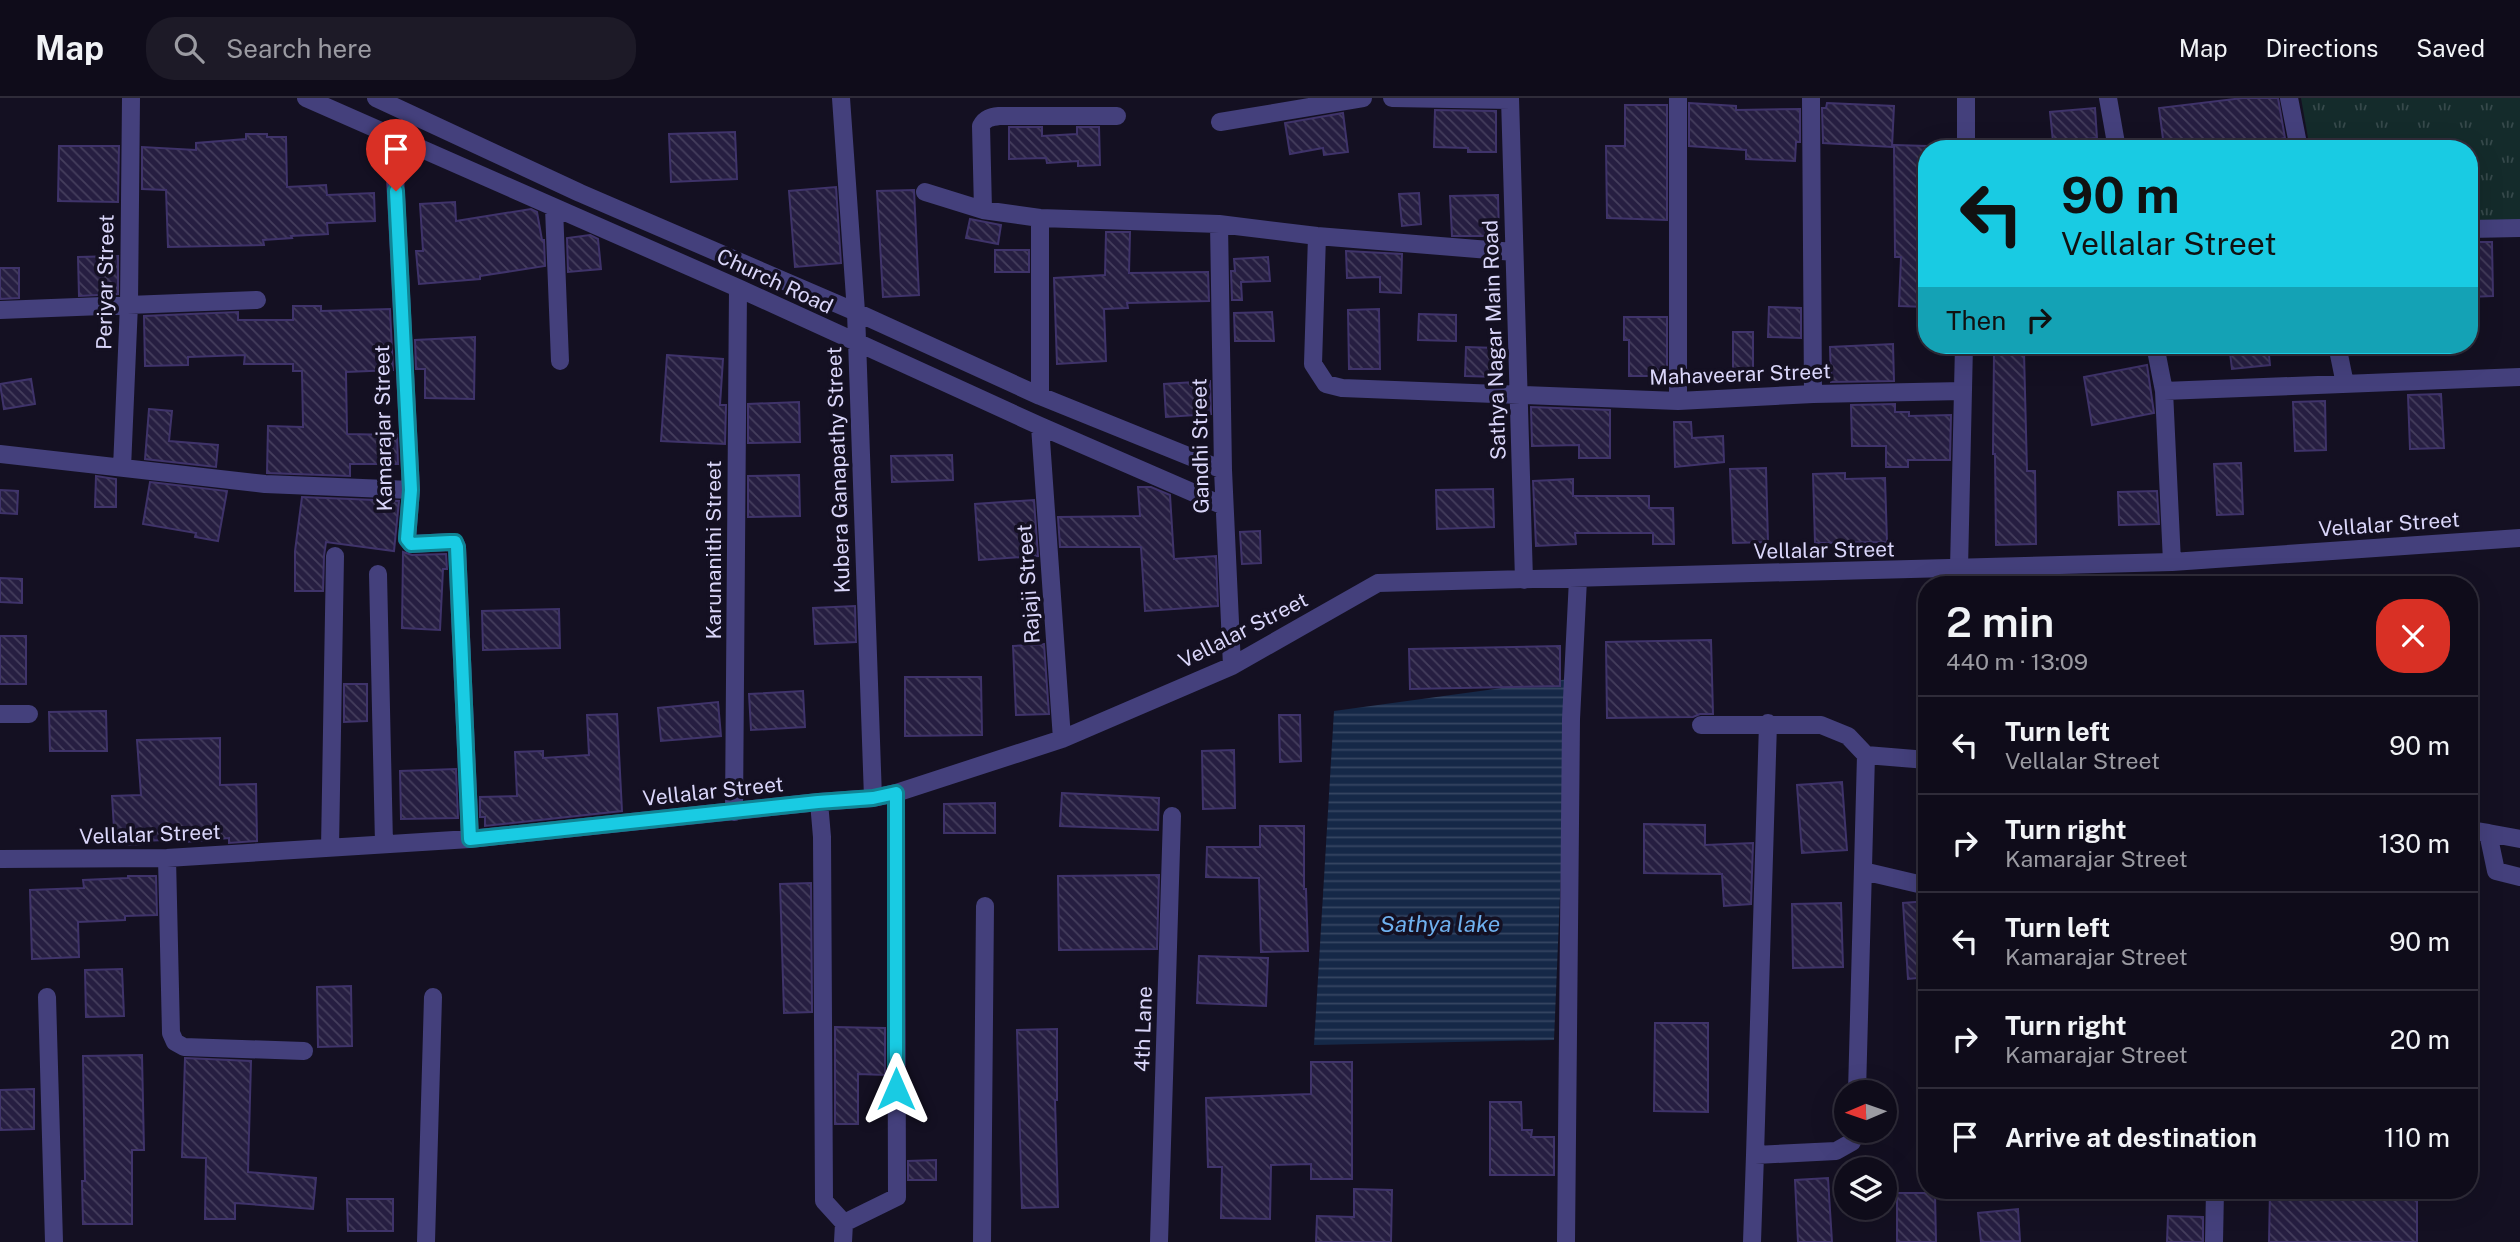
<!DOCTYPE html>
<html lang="en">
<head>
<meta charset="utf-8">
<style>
	body { margin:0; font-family:"Public Sans",sans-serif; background:#1d1a27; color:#f1f3f6; height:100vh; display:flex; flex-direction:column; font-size:26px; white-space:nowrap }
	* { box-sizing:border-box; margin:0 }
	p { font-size:23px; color:#9b9ba2 }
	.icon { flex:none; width:38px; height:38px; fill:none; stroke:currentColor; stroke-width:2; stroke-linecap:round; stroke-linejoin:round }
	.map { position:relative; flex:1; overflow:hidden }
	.side { position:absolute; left:1918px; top:478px; width:560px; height:623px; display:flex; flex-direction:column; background:#0f0c1a; border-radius:28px; box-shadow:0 7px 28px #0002,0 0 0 2px #2f2c39 }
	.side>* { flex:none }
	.banner { position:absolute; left:1918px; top:42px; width:560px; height:214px; border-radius:28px; box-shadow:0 7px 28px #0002,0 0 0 2px #2f2c39; background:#19cbe3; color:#111; overflow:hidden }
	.needle { width:46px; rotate:268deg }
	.controls { position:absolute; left:1834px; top:982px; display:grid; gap:14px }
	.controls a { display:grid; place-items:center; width:63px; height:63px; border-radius:50%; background:#0f0c1a; box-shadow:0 7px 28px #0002,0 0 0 2px #2f2c39; font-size:35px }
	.pin { position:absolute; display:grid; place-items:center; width:60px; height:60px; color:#fff; margin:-72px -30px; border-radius:50% 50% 50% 0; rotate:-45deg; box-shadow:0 0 7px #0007 }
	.pin .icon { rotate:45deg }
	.me { position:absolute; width:77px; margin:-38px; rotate:0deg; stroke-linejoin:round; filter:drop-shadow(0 0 5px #0008) }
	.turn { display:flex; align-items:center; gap:24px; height:147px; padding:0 28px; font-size:32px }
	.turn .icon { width:91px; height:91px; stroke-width:2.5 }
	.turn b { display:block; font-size:49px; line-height:60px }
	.then { display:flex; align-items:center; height:66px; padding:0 28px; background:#0003; gap:14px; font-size:26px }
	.round { display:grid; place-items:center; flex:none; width:74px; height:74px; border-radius:28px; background:#1d1a27 }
	.summary { display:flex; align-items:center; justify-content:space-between; height:119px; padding:0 28px }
	h1 { font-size:42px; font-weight:600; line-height:52px }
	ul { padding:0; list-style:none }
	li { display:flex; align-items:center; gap:21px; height:98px; padding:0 28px; border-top:2px solid #2f2c39 }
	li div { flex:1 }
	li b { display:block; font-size:26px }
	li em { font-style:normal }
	header { display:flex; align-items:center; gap:42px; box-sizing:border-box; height:98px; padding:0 35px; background:#0f0c1a; border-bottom:2px solid #2f2c39 }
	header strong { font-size:33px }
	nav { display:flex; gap:38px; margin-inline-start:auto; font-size:24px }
	.search { width:490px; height:63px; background:#1d1a27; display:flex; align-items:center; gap:18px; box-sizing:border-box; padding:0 24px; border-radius:28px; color:#9b9ba2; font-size:26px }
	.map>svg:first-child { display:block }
</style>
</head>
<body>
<header>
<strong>Map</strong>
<div class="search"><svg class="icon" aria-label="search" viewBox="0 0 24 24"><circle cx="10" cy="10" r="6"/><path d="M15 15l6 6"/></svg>Search here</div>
<nav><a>Map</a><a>Directions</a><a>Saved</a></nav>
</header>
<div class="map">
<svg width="2520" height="1144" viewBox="0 0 2520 1144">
	<defs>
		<pattern id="park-tufts" width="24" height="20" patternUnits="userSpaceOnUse" patternTransform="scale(1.75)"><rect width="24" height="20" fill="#142b2b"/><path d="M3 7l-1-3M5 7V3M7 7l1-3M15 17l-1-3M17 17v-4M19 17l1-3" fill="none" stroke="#36494b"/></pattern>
		<pattern id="water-rules" width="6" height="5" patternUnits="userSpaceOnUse" patternTransform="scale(1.75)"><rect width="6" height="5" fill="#152847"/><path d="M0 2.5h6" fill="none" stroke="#364662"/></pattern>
		<pattern id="building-back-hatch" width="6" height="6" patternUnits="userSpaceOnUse" patternTransform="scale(1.75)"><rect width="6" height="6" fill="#261e41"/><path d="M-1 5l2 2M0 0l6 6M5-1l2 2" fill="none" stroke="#453e5d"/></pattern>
	</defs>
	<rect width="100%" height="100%" fill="#141022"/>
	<path fill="url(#park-tufts)" d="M2301,0H2520V139L2469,136V51H2310Z"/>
	<path fill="url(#water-rules)" d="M1569,581L1554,942L1314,947L1334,613Z"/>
	<path fill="url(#building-back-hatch)" stroke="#3f336a" stroke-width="2" d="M2243,0H2278L2285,40L2232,51H2168L2166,41H2163L2159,10Z
		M1689,5L1736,8V12L1800,11V44H1796L1795,63L1746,61V52L1689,48Z
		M1827,5L1894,8L1892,49L1823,45L1822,10H1826Z
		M1625,7H1667V122L1607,120L1606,48H1625Z
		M2095,10L2097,40L2053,44L2050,14Z
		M1435,12L1496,13V54H1468V50L1434,49Z
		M1343,15L1348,54L1324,57L1323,50L1290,56L1285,25Z
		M1009,29H1042V38L1077,36V29H1099L1100,67L1078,68V63L1047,65L1046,60L1009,61Z
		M735,34L737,81L671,84L669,36Z
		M246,36H267V39H286L287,89L326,87L327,97L374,95L375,123L327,125L328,136L291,138L292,140L263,142L264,147L168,149L166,92L142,91V49L196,52V45L246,41Z
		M1894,47L1927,48V209L1899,208L1901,159H1895Z
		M59,48H119L118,104L58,103Z
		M836,89L841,165L795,169L789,93Z
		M914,92L919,197L883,199L877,93Z
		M1419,95L1421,126L1402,128L1399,96Z
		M1498,97L1499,138H1452L1450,98Z
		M455,104L456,123L531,111L537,114L542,142H544L545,168L480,178V181L419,186L416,153H423L420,106Z
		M970,121L1001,127L998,146L966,140Z
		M1106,134H1130L1129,175L1208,174L1209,203L1127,205L1128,210L1104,211L1106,263L1057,266L1054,180L1105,177Z
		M590,137L598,141L601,171L568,174L567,140Z
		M2469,144H2492L2493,198L2469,199Z
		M995,152H1029V174H995Z
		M1346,153L1402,156L1401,195L1380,194V179L1347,180Z
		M118,158V196L79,198L78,159Z
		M1268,159L1270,183L1241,184L1242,202H1232L1231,173H1235L1234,161Z
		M0,170H19V200L0,201Z
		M293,208H321V213L390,211L393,272L346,274L347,336L397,337L398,366H350V378L267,375L268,328L303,329L302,273H293V266H244L245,257L188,259V267L145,268L144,218L238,214V222H293Z
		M1769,209L1801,210V240L1768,239Z
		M1379,211L1380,271H1349L1348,212Z
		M1272,214L1274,243H1235L1234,215Z
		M1419,216L1456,217V243L1418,242Z
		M1624,219H1667V278H1629V242H1624Z
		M1733,234H1753V275H1733Z
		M475,239L474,301L425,300V271H416L415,242Z
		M1893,246L1894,283L1831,284L1830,249Z
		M2229,247H2268L2270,267L2232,271Z
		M1466,249L1497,250V279L1465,278Z
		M1994,254H2024L2027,373H2035L2036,446L1996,447L1995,356H1993Z
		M667,257L723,261L720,307H726L725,346L661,343Z
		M2147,267L2154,315L2092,327L2084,279Z
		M31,281L35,306L4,311L0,286Z
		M1210,283L1211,316L1166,319L1164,286Z
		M2441,296L2444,350L2410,351L2408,297Z
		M2325,303L2326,352L2295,353L2293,304Z
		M799,304L800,344L748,345V306Z
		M1895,306V314H1909V318L1951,317L1950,362H1908V369H1886V348H1852L1851,307Z
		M1531,309L1610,312V360H1579V347L1532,348Z
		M149,311L172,313L169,343L218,347L216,369L145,361Z
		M1674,324H1691L1692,340L1723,338L1724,364L1675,369Z
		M952,357L953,382L892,384L891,358Z
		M2241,365L2243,416L2217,417L2214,366Z
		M1766,370L1768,444L1733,445L1730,371Z
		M1845,375V381L1885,380L1887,444L1815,445L1813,376Z
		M799,377L800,418L748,419V378Z
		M96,378L116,381V409H95Z
		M1573,381V398H1649V410H1673L1674,446H1653V435H1575L1576,446L1536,448L1533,383Z
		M150,384L227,393L218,443L195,439L196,435L143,426Z
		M1138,389H1151L1170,397L1174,461L1216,458L1218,508L1145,513L1141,449H1060L1058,419L1140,418Z
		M1493,391L1494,429L1437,431L1436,392Z
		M0,392L18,393L17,416L0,415Z
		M2157,393L2159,426L2119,427L2118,394Z
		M302,399L399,403L394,453L326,444L324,458L323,493H295V453Z
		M1034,402L1038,458L979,462L975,406Z
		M1260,433L1261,465L1242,466L1240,434Z
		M403,454L412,457L446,456L447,471H443L440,532L402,530Z
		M0,480L22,481V505L0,504Z
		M855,508L856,544L815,546L813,510Z
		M559,511L560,550L483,552L482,513Z
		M0,538H26V586H0Z
		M1711,542L1713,616H1700L1693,619L1607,620L1606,544Z
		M1044,546L1049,616L1016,617L1013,548Z
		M1560,548V588L1410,591L1409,551Z
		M905,579H981L982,637L905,638Z
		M344,586H367V623L344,624Z
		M803,593L805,629L751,632L749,596Z
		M718,604L721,638L661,643L658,610Z
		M106,613L107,653H50L49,614Z
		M617,616L622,713L485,728V719H480V699L517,698L515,654L543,653V660L589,657L587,617Z
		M1279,617H1300L1301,663L1280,664Z
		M220,640V687L256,686L257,743L229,745V740L186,744V741L143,743V746L115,747L112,698L141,697L137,642Z
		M1234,652L1235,710L1203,711L1202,653Z
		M456,671L458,720L401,721L400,673Z
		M1842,684L1847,752L1802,755L1797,687Z
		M1062,695L1159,700L1158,732L1060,728Z
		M995,705V735H944V706Z
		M1644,726L1705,727V747L1753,745L1751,806L1724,808L1722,776L1644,775Z
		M1260,728H1304V791H1306L1308,853L1261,854L1259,780L1206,779L1207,749H1260Z
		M1159,777L1157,851L1059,852L1058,778Z
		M128,778H156L157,817L125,818V822L78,824L79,859L32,861L30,792L84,790L83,782L128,780Z
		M811,785L812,914L784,915L780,786Z
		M1927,803V879L1908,881L1903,805Z
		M1841,805L1843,869L1793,870L1792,806Z
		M1199,858L1268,860L1266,908L1197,905Z
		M122,871L124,918L86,919L85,872Z
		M351,888L352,948L318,949L317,889Z
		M1655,925H1708V1014L1654,1013Z
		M835,929L885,930V977L858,976V1026H835Z
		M1057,931V1002H1055L1058,1109L1022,1110L1017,932Z
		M142,957L144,1052H132V1126H83L82,1083H85L83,958Z
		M185,960L251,963L248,1074L316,1080L313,1111L235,1105V1121H205L206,1060L182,1059Z
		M1311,964H1352V1081H1311V1066L1271,1067L1270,1121L1221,1120L1222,1069H1208L1206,1000L1311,996Z
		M34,991V1031L0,1032V992Z
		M1490,1004H1521L1522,1032H1532L1531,1039H1554V1077H1490Z
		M936,1062V1082H908V1063Z
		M1828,1080L1832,1144H1798L1795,1082Z
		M1354,1091L1392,1092L1391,1144H1316L1317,1118L1354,1119Z
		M2270,1092H2417V1144H2269Z
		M1897,1095H1935L1936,1144H1897Z
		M347,1101H393V1133H348Z
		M2018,1111L2020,1143L1981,1144L1978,1115Z
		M2168,1118L2203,1119V1144H2167Z"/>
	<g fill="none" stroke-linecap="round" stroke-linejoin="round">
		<path stroke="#44407c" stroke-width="18" d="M306,0L738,190L1040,328L1224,408
			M376,0L580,95L856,214L1040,298L1223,372
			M841,0L856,214L873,700
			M1392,0L1510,2
			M1510,0L1524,482
			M1678,0V303
			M1811,0L1813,296
			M2108,0L2117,51
			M2289,0L2299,51
			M1220,24L1363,0
			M393,39L411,392L407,441L411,446L450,444L455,445L457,449L470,741
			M1966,51V0
			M925,94L983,112L1040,120L1219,126L1317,138L1514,154
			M554,110L560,263
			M983,112L981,28C985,20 991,19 999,18H1117
			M1040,120V298
			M1219,126L1223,372L1232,568
			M2469,131L2520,130
			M1317,138L1313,266L1326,286L1342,290L1678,303L1813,296L1963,293
			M0,212L257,202
			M2155,247L2164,293L2172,464
			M2337,247L2345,286
			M2164,293L2520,279
			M1040,328L1062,641
			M0,356L265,386L411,392
			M122,370L129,206L131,0
			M1959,471L1964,247
			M378,476L384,746
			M0,616H29
			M1701,627H1821L1848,638L1866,657L1857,994
			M1866,657L1927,662
			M819,704L822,739L824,1103L844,1125L843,1144
			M734,714L738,190
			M2469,732L2488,735L2496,773L2520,779
			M2488,735L2520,741
			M330,750L335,458
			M167,760L171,935L175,944L184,949L304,953
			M0,761L167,760L470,741L819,704L873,700L896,695L1062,641L1232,568L1378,485L2172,464L2520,440
			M1863,773L1927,788
			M47,899L54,1144
			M1755,1057L1768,625
			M844,1125L897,1099L896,695
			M426,1144L433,899
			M982,1144L985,808
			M1159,1144L1172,718
			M1566,1144L1571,621L1578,481
			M1752,1144L1755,1057L1836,1053L1852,1044L1856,1032
			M2214,1144L2215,1092"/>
	</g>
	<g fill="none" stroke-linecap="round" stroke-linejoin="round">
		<g stroke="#108494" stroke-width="18">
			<path id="route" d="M396,93L411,392L407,441L411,446L450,444H455L457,449L470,741L818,704L873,700L896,695V991"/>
		</g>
		<use href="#route" stroke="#19cbe3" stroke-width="12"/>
	</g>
	<g text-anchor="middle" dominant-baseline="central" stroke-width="7" stroke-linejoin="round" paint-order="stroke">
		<g font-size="21" fill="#dad6fa" stroke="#141022">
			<text transform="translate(775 183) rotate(25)">Church Road</text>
			<text transform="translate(105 184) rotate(-89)">Periyar Street</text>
			<text transform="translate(1494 242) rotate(-92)">Sathya Nagar Main Road</text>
			<text transform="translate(1740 276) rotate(-2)">Mahaveerar Street</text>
			<text transform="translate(383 330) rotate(-91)">Kamarajar Street</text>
			<text transform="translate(1200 348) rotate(-91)">Gandhi Street</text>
			<text transform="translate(838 372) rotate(-92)">Kubera Ganapathy Street</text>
			<text transform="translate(2389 426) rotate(-4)">Vellalar Street</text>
			<text transform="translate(713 452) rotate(-90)">Karunanithi Street</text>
			<text transform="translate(1824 452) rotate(-1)">Vellalar Street</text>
			<text transform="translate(1028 486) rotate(-94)">Rajaji Street</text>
			<text transform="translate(1243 532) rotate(-27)">Vellalar Street</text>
			<text transform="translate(713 693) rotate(-6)">Vellalar Street</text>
			<text transform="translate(150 736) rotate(-2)">Vellalar Street</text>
			<text transform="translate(1143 931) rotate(-88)">4th Lane</text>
		</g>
		<g font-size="23" font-style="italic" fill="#6fb1ef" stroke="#141022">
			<text x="1440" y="825">Sathya lake</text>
		</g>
	</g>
</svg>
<div class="controls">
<a><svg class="needle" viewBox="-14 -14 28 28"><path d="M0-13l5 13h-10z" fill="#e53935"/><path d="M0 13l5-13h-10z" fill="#9b9ba2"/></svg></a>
<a><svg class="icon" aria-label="layers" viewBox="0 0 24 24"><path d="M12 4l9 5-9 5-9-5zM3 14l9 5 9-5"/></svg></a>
</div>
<div class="pin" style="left:396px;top:93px;background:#d93025"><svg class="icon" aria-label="arrive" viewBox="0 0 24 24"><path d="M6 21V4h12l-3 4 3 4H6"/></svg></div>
<svg class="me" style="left:896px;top:991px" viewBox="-20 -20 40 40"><path d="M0-17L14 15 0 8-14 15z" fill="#19cbe3" stroke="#fff" stroke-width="4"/></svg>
<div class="banner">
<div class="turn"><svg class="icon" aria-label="left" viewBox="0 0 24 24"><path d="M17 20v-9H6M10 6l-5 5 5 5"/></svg><div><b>90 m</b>Vellalar Street</div></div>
<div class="then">Then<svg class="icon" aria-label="right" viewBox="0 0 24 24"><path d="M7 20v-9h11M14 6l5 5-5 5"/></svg></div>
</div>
<section class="side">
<div class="summary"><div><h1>2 min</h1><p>440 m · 13:09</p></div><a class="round" style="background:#d93025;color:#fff"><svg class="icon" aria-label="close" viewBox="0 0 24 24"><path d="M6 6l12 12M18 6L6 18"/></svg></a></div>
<ul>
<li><svg class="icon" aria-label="left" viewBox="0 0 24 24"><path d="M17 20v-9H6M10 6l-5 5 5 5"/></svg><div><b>Turn left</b><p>Vellalar Street</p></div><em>90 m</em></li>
<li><svg class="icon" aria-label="right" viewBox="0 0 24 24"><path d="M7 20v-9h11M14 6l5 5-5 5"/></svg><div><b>Turn right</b><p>Kamarajar Street</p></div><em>130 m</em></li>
<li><svg class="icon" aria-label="left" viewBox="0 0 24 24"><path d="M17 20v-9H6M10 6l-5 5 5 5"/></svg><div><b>Turn left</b><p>Kamarajar Street</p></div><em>90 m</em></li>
<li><svg class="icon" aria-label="right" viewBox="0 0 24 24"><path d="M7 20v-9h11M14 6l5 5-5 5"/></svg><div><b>Turn right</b><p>Kamarajar Street</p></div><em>20 m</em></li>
<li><svg class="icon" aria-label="arrive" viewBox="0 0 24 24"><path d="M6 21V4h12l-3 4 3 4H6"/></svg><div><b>Arrive at destination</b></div><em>110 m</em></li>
</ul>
</section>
</div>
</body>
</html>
